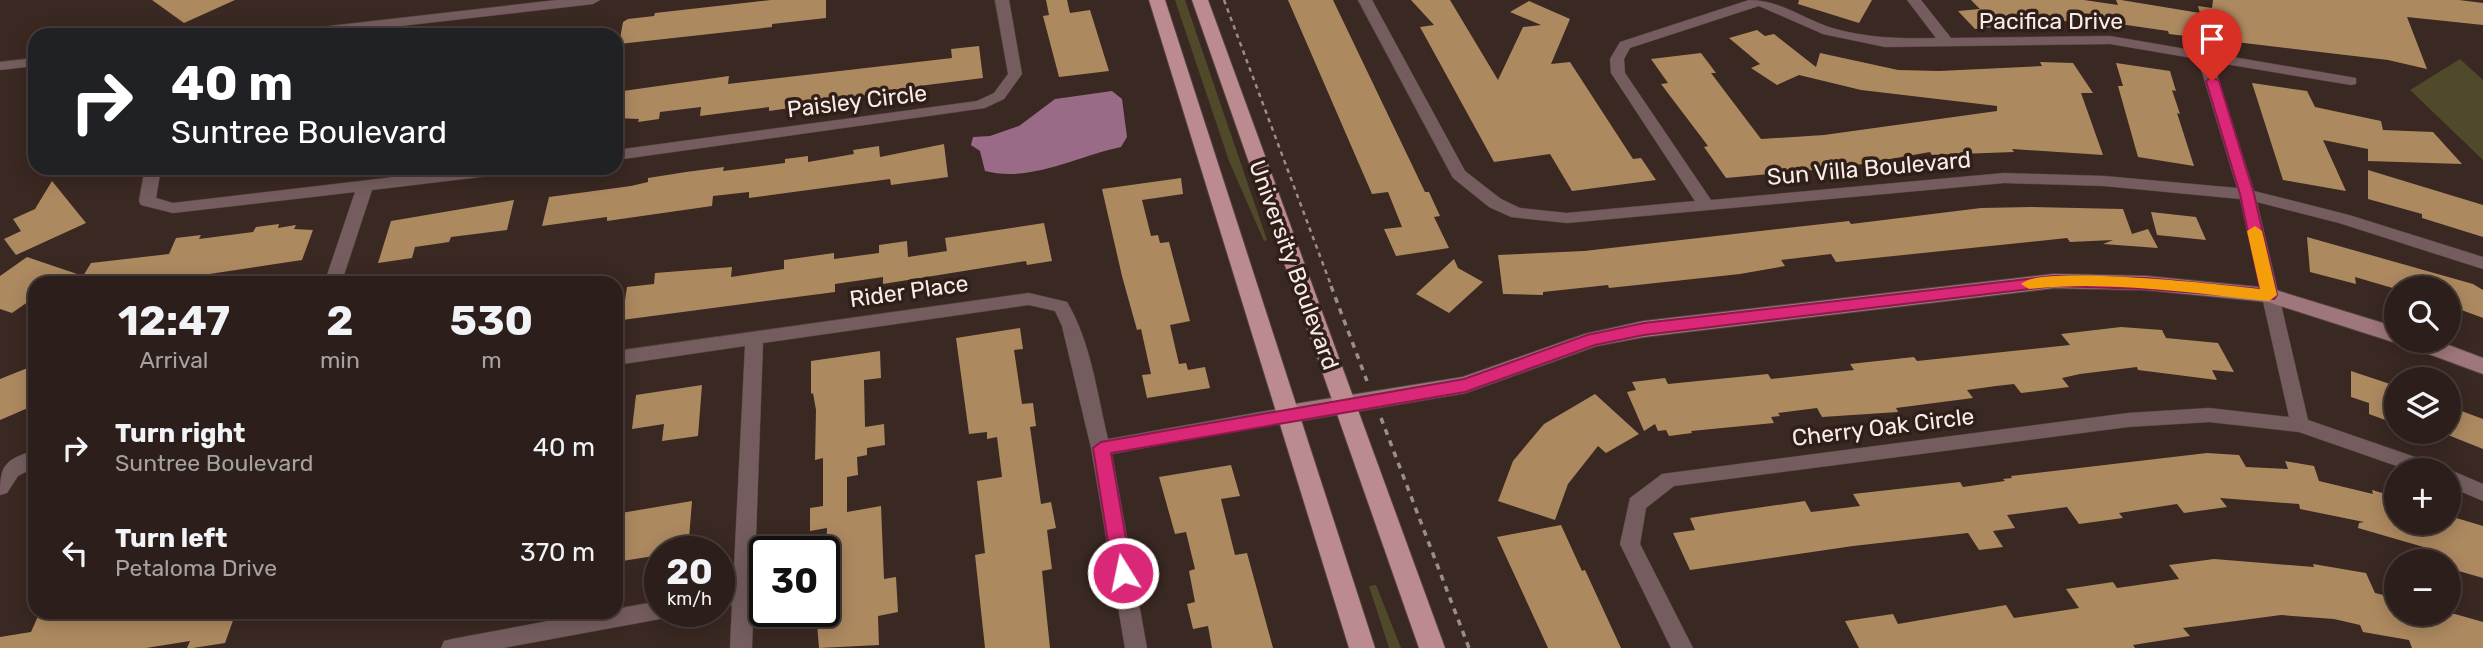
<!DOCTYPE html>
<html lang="en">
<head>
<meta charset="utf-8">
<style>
	body { margin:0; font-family:Rubik,sans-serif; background:#342723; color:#f1f3f6; height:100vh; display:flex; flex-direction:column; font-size:26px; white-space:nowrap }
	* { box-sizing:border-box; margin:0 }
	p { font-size:23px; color:#a6a2a2 }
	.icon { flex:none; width:38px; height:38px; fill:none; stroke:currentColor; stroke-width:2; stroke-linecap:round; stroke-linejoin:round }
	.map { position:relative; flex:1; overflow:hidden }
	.sheet { position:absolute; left:28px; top:276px; width:595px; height:343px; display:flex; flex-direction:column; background:#2c1e1a; border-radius:21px; box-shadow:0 4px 18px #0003,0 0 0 2px #483c39 }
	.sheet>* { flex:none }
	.top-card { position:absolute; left:28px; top:28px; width:595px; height:147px; border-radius:21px; box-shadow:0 4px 18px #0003,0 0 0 2px #483c39; background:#202124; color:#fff; overflow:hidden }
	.controls { position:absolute; left:2384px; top:276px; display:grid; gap:14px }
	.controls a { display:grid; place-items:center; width:77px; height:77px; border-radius:50%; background:#2c1e1a; box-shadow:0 4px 18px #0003,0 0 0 2px #483c39; font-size:35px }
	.speed { position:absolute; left:644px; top:536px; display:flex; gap:14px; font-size:35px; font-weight:700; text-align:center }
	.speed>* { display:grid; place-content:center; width:91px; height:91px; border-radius:50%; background:#2c1e1a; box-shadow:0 4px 18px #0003,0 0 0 2px #483c39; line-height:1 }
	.speed small { font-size:18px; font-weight:400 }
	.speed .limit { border:4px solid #111; border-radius:10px; background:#fff; color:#111 }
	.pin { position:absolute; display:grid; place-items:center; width:60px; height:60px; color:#fff; margin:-72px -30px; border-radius:50% 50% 50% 0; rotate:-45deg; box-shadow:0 0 7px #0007 }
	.pin .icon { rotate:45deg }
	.me { position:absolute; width:77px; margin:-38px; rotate:350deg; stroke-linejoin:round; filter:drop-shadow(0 0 5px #0008) }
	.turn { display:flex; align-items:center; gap:24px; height:147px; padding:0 28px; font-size:32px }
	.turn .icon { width:91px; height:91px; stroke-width:2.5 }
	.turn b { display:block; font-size:49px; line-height:60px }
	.eta { display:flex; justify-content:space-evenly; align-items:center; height:119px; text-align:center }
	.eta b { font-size:42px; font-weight:700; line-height:49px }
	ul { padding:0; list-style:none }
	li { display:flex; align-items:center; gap:21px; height:105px; padding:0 28px }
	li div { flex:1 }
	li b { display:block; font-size:26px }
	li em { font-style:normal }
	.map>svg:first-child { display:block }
</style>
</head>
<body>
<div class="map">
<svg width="2483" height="648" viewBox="0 0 2483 648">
	<rect width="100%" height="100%" fill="#3a2822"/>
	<path fill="#514a2a" d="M1175,0H1185L1267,240L1264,241L1229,161Z
		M2460,59L2483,80V160L2410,90Z
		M1376,585L1401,648H1389L1369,586Z"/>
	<path fill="#9a6b87" d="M1112,91L1122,99L1127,137L1121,147C1078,156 1029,183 985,171L980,151L971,145L973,137L990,136L1019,126L1055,99Z"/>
	<path fill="#ad8960" d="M152,0H235L184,23Z
		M771,0H826V18L772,24V27L619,44L623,22L628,19L654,16L655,13Z
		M1046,0H1067L1070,13L1090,10L1109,71L1059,77L1043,16L1049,15Z
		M1288,0H1333L1425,192H1429L1440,216L1434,217L1449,248L1396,256L1384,229L1402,227L1388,192L1372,194Z
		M1411,0H1450L1498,80L1523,27L1541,25L1510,12L1529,1L1570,19L1551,64L1570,62L1633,159L1641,158L1656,180L1572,191L1550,154L1494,162L1420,27L1434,25Z
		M1799,0H1872L1859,23L1798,4Z
		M1971,0H2084L2118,5L2116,0H2121L2200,13L2198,6L2212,8L2213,0H2459L2483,3V25L2407,17L2427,69L2388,60L2169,34L2168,31L2071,17L2073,22L2057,20L1975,29L1958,11L1980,9Z
		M1757,30L1765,36L1774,34L1816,67L1820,53L1898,70L1939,71L2042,66L2040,62L2073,63L2093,93H2081L2103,155L2012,149L2014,152L1932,155L1930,152L1845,167L1726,178L1704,147L1708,146L1661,84L1668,83L1651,59L1701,53L1716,73H1711L1761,139L1824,135L1997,111V106L1861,90L1799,75L1777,85L1751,68L1760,64L1729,38Z
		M979,46L983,78L919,86V91L790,102V108L769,111V107L700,116L701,107L660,112L659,119L638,122L639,119L616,118V92L729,76L728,84L952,58L951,49Z
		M2116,63L2170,71L2176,91L2172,90L2180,114L2177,113L2194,166L2138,157L2118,86H2123Z
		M2252,83L2307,91L2315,107L2381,121L2383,130L2433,132L2462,164L2368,161V149L2323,140L2346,191L2283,180Z
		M944,144L948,177L891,185L890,179L749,198V192L713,196L712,206L607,221V217L542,226L549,197L631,186L648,182V178L686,172L724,167L723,171L785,163V159L808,156V162L854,154L853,150L879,146L880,157Z
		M2368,170L2483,205V237L2422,218V214L2368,199Z
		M1181,178L1183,194L1142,200L1151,236L1158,235L1160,243L1169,242L1190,321L1170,325L1179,364L1186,363L1188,370L1205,367L1210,388L1147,398L1142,375L1151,374L1141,329L1137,330L1122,276L1102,189Z
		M52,181L86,223L16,255L4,239L21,231L13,219L35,209Z
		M514,200L507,230L451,237L449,242L415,247L412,258L378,263L391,221Z
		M2032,207L2123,209L2132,234L2148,229L2158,248L2103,244L2113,240L2070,242L2067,238L1836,262L1831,254L1781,260L1785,266L1740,274L1609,288L1608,285L1543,292V295L1503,294L1498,255L1584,251L1849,221L1851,224L1981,208Z
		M2151,212L2196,217L2206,240L2157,235Z
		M1044,223L1052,261L1027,265L1026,261L883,284V277L835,284V292L622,320L627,287L654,284L655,273L732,267L731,277L784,269V260L834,253V259L879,253V245L907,241L908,257L947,251L945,238Z
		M279,224L278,228L296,225L294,229L313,230L302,260L143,284H35V297L12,313L0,309V276L27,257L83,276L91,263L169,254L176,238L201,235L199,239L253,232L256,227Z
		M2307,237L2473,284L2483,290V318L2448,305V289H2396L2355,277L2356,284L2310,272Z
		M1454,259L1458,268L1483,282L1449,313L1416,294Z
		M2121,327L2162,330L2166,338L2218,343L2234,372L2212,370L2217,380L2138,370L2137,367L2080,374L2062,378L2069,387L2021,393L2014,384L1996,386L1967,390L1973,398L1896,408L1898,412L1822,417L1817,408L1778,413L1780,416L1771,417L1774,423L1691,431L1692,433L1669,436L1666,430L1658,431L1655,424L1644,431L1627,392L1636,390L1632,382L1665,378L1668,384L1768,374L1771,379L1854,370L1850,364L1914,357L1917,361L2070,345L2061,334Z
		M1020,328L1023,349L1014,350L1022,404L1033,403L1036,426L1030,427L1041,504L1051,502L1056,528L1047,530L1052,569L1042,571L1050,648H985L975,555L985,553L977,481L1002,477L997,437L987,439V432L969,434L956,338Z
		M880,351L881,378L864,380L865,427L884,424L885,445L867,448V455L857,457L858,475L847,477V512L881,506L884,579L896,577L898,612L878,616L879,645L819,648L816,611H824L827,528L810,531V508L823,506V458L815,460L816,410L813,393L811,394V361Z
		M35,365V405L0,420V379Z
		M2351,371L2396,386V424L2369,414V403L2351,397Z
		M702,385L698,436L662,441L664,424L632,429L636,395Z
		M1595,394L1639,434L1606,453L1598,446L1568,484L1555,520L1498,501L1513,461L1544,424Z
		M2448,406L2483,419V449L2448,435Z
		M2207,453L2239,455L2246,467L2288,469L2285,461L2314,466L2319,481L2373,494L2372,490L2396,497V523H2448V520L2453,522V517L2483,526V578L2448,568V562H2436L2434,550L2358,528L2359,523L2364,522L2300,509L2299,504L2220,498L2227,507L2184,513L2177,504L2119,513L2123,518L2079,524L2067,507L2007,515L2015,528L1993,531L2003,547L1979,550L1968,533L1853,546L1690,570L1673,533L1695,530L1690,518L1722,513L1805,501L1811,512L1860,506L1853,494L1960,482L1963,487L2005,481L2003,479L2012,478L2011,476Z
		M1231,465L1240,496L1221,499L1235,555L1247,553L1273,648H1212L1208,626L1193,629L1187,604L1195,602L1189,571L1195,569L1186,532L1175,534L1159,477Z
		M692,501L688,551H660V555L616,562L621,513Z
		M1561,525L1582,571L1585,570L1621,648H1548L1497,537Z
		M2214,559L2314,567L2313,564L2366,573L2375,593L2396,598V614H2455L2483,622V648H2412L2409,640L2363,632L2360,625L2334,619L2281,615L2183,628L2190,636L2133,645L2135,648H1859L1845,621L1893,614L1898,624L2006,605L2014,618L2079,608L2066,589L2113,582L2117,588L2179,579L2169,565Z
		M51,612H78L75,620L118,612H236L225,643L193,648H187L190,641L146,648H0V637L31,632L39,614Z"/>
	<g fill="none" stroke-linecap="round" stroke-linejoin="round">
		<g stroke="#55433e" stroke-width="1">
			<path id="street" d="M557,0H600L593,4L323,35H279L286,31Z
				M995,0H1009L1022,74L1004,99L985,108L616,160V150L977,101L994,93L1008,74Z
				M1358,0H1372L1465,171L1501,199L1520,208L1567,213L1695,201L1611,73L1610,59L1620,42L1749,0C1780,0 1803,19 1832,28C1866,38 1901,39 1936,38L1907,0H1921L1951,38L2110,36L2356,78V84L2351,85L2213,62L2254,191L2349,215L2483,257V269L2339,223L2257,202L2308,420L2441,466L2444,471H2411L2299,432L2209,422L2128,427L1674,486L1646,508L1640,544L1693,648H1671L1620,544L1630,498L1662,474L2128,413L2209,408L2289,417L2240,199L2104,186L2004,183L1567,223L1511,217L1489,207L1453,178ZM1759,6L1823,34L1885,47L2110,44L2198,59L2237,188L2104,176L2004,173L1711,200L1625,73L1624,59L1630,48Z
				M35,58V66L0,70V62Z
				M145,168H161L156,198L173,203L471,168H522L514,173L372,190L341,284H324L355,192L173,213L141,205L139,201Z
				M1029,293L1067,302C1091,342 1097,394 1108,439L1288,407L1295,409L1297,414L1295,419L1288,421L1112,454L1147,648H1125L1091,448L1062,326L1055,311L1029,305L763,343L752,648H730L732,605L719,608V590L733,587L745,346L616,365V351Z
				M35,450V467L18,476L7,493L0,495C0,464 5,460 35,450Z
				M2448,469L2483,484V501L2448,486V471H2444Z
				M660,601V611H670L667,616L660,619L503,648H441L444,641L452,639L596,612H616V609Z"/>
		</g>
		<g stroke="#55433e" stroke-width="2">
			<path id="secondary" d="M2054,274L2146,276L2269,288L2396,327V341H2401L2396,343L2268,302L2146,290L2054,288L1644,337L1596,346L1465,393L1288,423L1280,420L1277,414L1280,408L1288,405L1463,377L1585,334L1644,321Z
				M2405,341H2438L2483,358V374L2407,346Z"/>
		</g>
		<g stroke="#55433e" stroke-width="2">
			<path id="primary" d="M1149,0H1165L1375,648H1349Z
				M1192,0H1208L1445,648H1419Z"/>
		</g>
		<path stroke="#9d8d88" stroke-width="2.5" stroke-dasharray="4.5 4.5" stroke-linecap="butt" d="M1224,0L1332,288"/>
		<path stroke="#9d8d88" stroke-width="3.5" stroke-dasharray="6 6" stroke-linecap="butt" d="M1331,286L1367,381
			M1381,418L1469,648"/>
		<use href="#street" fill="#755d5f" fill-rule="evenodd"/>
		<use href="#secondary" fill="#9d777b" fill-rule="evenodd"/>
		<use href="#primary" fill="#bc8b90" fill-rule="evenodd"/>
	</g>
	<path fill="#db2777" stroke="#8e194d" stroke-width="2" d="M2212,77L2219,81L2254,194L2277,295L2274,299L2146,289L2054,286L1644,335L1595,345L1465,392L1111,453L1132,573L1129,579H1116L1113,573L1093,448L1101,442L1464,379L1587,335L1644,323L2054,276L2146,278L2260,289L2240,194L2206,81Z"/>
	<path fill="#f59e0b" d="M2255,226L2262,231L2277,295L2269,301C2190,293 2108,280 2029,289L2021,284C2037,264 2226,285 2260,289L2247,231Z"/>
	<g text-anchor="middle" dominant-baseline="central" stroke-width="7" stroke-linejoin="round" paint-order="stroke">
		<g font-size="23" fill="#f9ece7" stroke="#301f18">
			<text x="2051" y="21">Pacifica Drive</text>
			<text transform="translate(857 101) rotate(-7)">Paisley Circle</text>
			<text transform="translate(1869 168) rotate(-5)">Sun Villa Boulevard</text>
			<text transform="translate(1294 265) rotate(70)">University Boulevard</text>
			<text transform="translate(909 291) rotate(-8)">Rider Place</text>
			<text transform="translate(1883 427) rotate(-7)">Cherry Oak Circle</text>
		</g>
	</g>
</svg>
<div class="controls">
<a><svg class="icon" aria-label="search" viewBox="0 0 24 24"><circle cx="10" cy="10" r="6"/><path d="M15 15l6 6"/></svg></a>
<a><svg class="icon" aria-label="layers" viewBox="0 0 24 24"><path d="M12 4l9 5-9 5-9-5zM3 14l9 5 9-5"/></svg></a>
<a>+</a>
<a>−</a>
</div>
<div class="speed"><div>20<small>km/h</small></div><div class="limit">30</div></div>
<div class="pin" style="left:2212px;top:81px;background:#d93025"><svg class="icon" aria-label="arrive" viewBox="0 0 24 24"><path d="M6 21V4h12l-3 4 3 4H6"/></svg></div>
<svg class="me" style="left:1123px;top:573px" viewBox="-20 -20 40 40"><circle r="17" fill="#db2777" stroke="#fff" stroke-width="3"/><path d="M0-11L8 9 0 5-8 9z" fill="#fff"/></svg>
<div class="top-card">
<div class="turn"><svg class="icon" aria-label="right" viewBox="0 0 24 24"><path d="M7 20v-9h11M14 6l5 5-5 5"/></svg><div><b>40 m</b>Suntree Boulevard</div></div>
</div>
<section class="sheet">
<div class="eta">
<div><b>12:47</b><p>Arrival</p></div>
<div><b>2</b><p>min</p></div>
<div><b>530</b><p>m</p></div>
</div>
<ul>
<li><svg class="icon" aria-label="right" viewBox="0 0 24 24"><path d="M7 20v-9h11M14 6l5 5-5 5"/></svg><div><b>Turn right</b><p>Suntree Boulevard</p></div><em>40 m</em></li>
<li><svg class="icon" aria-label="left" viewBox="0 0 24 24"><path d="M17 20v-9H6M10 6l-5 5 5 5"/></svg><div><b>Turn left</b><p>Petaloma Drive</p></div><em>370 m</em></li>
</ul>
</section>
</div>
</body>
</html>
